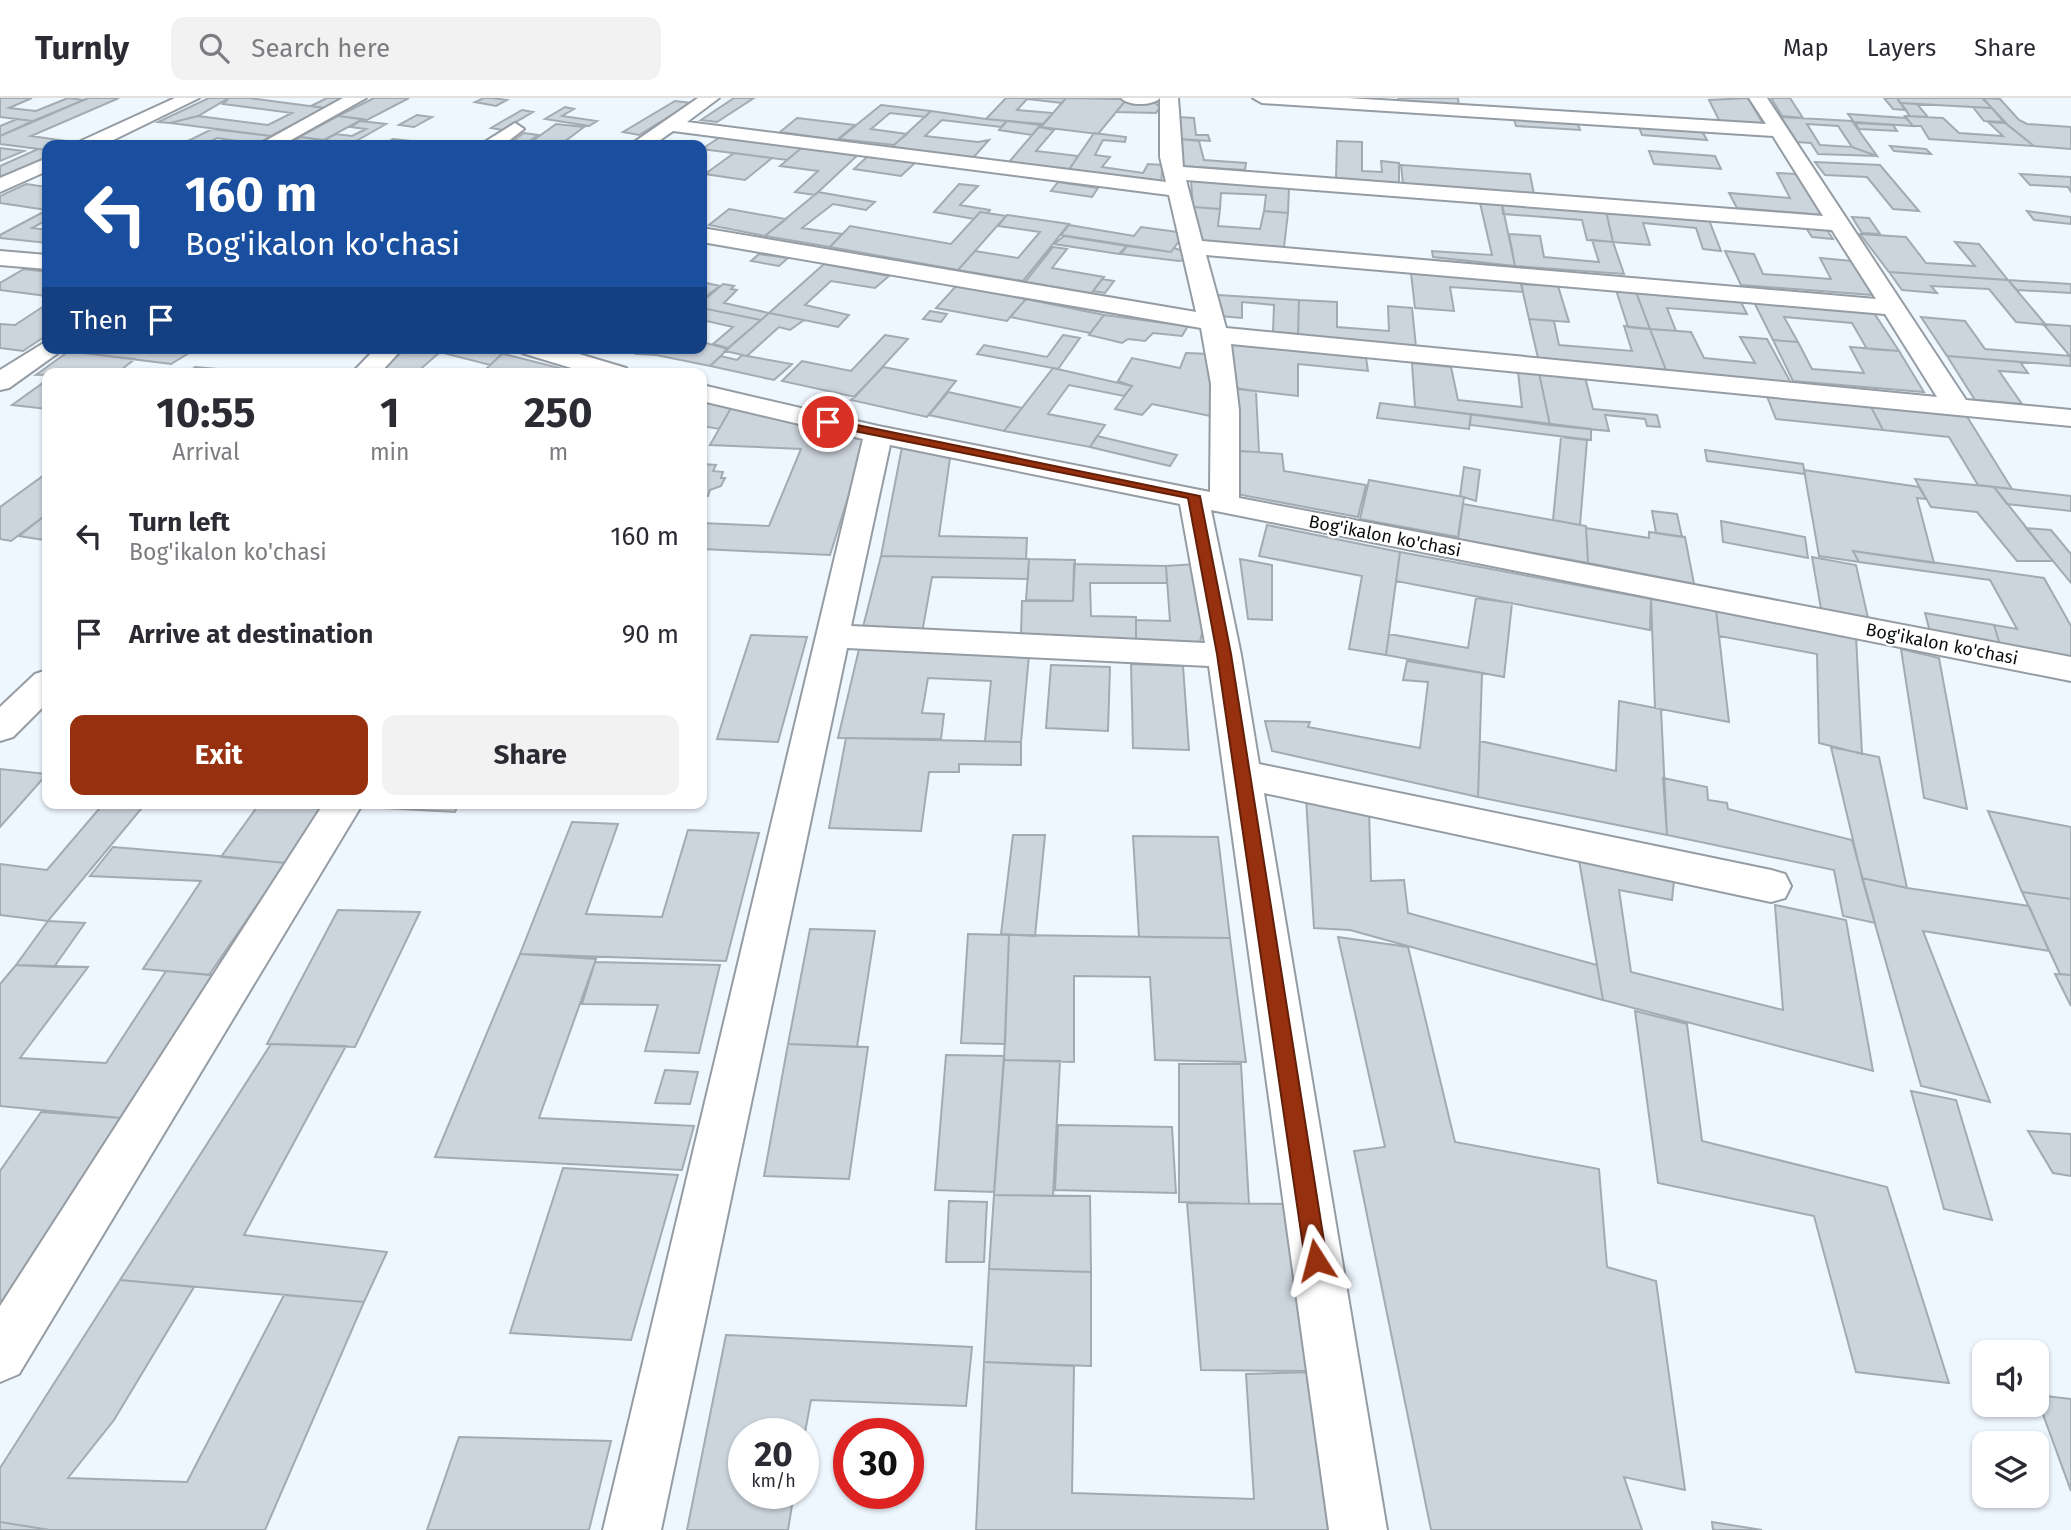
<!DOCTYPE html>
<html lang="en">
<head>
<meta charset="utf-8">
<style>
	body { margin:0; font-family:"Fira Sans",sans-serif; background:#f2f2f3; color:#2b2b33; height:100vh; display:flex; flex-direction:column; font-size:26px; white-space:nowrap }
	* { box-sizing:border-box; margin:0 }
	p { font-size:23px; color:#7c7c81 }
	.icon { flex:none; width:38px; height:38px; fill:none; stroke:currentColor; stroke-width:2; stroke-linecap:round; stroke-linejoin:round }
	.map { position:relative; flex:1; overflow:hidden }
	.panel { position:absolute; left:42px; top:270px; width:665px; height:441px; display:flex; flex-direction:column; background:#fff; border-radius:14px; box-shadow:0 2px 5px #0004 }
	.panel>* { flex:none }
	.banner { position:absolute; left:42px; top:42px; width:665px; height:214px; border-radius:14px; box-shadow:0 2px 5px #0004; background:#1a4fa0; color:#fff; overflow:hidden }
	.fabs { position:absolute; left:1972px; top:1242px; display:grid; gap:14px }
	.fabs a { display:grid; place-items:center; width:77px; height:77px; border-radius:14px; background:#fff; box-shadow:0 2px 5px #0004; font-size:35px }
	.speed { position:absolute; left:728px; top:1320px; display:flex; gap:14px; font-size:35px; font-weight:700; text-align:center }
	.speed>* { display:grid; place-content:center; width:91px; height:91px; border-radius:50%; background:#fff; box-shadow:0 2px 5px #0004; line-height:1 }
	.speed small { font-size:18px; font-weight:400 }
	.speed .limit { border:10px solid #d22; background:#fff; color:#111 }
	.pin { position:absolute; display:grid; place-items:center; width:60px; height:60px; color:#fff; margin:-30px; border:4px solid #fff; border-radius:50%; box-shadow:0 2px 7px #0007 }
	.me { position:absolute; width:77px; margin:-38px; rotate:351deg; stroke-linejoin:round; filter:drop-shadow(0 0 5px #0008) }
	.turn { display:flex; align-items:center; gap:24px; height:147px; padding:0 28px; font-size:32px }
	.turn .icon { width:91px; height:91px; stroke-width:2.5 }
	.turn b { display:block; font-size:49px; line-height:60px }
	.then { display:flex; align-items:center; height:66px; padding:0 28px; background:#0003; gap:14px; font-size:26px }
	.eta { display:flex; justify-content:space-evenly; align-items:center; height:119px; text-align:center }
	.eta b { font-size:42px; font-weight:700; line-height:49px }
	.action { display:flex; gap:14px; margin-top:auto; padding:14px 28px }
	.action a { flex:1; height:80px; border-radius:14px; background:#97300e; color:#fff; font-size:28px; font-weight:700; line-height:80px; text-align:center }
	.action a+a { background:#f2f2f3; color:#2b2b33 }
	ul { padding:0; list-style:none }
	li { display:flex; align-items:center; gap:21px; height:98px; padding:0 28px }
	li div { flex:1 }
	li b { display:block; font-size:26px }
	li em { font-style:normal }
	header { display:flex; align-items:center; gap:42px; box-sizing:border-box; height:98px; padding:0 35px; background:#fff; border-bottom:2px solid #e1e1e2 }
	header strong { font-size:33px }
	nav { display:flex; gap:38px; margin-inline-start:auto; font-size:24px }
	.search { width:490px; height:63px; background:#f2f2f3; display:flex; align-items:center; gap:18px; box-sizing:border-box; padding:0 24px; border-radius:14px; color:#7c7c81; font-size:26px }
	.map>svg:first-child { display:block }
</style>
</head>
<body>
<header>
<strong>Turnly</strong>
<div class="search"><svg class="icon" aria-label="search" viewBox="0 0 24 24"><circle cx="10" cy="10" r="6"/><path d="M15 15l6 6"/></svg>Search here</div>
<nav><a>Map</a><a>Layers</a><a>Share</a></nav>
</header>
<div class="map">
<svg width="2071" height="1432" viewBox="0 0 2071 1432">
	<rect width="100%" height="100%" fill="#eef6fe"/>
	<path fill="#ccd4dc" stroke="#a3abb2" stroke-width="2" fill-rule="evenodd" d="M0,0H32L9,10L36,13L68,0L84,2L33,23L0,19Z
		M88,0H119L31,38L80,45L47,47V52L0,46V38Z
		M209,0H229L198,18L170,25L158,24Z
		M229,0H249L325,10L271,38L170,25L198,18L268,27L292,15L223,6Z
		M327,0H345L325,10L311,8Z
		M374,0H409L367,22L338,18Z
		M484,0H492L507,2L496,8L475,4Z
		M734,0H754L717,24L701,22Z
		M1006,0H1066L1062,5L1027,1L1017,12L1053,15L1043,26L986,21Z
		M1066,0L1112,1H1127L1098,36L1041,29Z
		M1398,0H1458L1459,9L1399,5Z
		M1748,0L1765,29L1721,26L1709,2Z
		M1771,0H1790L1803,20L1782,18Z
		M1884,0H1897L1906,12L1893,11Z
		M1897,0H1982L1992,10L1900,5Z
		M1983,0L2000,1L2019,22L2027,26L2071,29V51L2034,48L2003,23Z
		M1126,2L1155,5L1160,9L1156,15L1116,14Z
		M675,3L691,5L639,37L623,34Z
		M1900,5L1917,6L1928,19L1910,18Z
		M881,7L931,13L925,19L890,15L871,31L907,36L894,47L839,41Z
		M565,9L574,11L562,18L597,23L589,28L545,21Z
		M1973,9L1992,10L2005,24L1984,23Z
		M522,12L533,14L502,32L491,30Z
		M931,13L986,21L1007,23L1001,29L942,22L925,38L978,44L989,42L973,60L892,49Z
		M1848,16L1906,20L1913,28L1854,24Z
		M417,17L432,19L414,29L399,27Z
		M338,18L363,21L324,42L299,39Z
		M1905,18L1943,20L1959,35L2003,38L1988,24L2005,25L2034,48L1929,41L1921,28H1913Z
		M1177,19L1194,20L1196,37H1208L1210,43L1179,41Z
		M1781,19L1852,23L1877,58L1852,49L1877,58L1818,56L1811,45L1797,44ZM1807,26L1838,28L1852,49L1820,47Z
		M797,20L855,27L837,42L780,34Z
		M17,21L33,23L0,38V28Z
		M1514,21L1577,24L1580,32L1516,28Z
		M360,23L386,26L351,46L324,42L336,36L352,38L366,31L351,29Z
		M1007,23L1040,27L1032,37L999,32Z
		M1855,25L1893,27L1897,33L1859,31Z
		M556,26L584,29L560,47H527Z
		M1039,29L1054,32L1036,53L1078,58L1069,72L1009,64Z
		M1639,29L1702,33L1707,42L1642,37Z
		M212,31L271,38L257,46L217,40L203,47H180Z
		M524,35L538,37L524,47H507Z
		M1094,35L1126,39L1125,44L1103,42L1095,57L1110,59L1102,69L1143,75L1148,66L1163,67L1161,84L1068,73Z
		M723,37L805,47L787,62L702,51Z
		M301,39L329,43L321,47H285Z
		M393,41L419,44L414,47H382Z
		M1179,41L1199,43L1204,62L1246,65L1245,72L1180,68Z
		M1337,43L1362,44V73L1382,74L1381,63L1399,65V85L1336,80Z
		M805,47L861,54L815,97L795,94L818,73L780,68Z
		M1890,48L1926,51L1931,56L1894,53Z
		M0,50L24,53L0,63Z
		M38,51L47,52V61L0,82V68Z
		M1649,53L1715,58L1721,71L1654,66Z
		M734,55L772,60L745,82L705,76Z
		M869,57L916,64L901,78L854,71Z
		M1815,64L1880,67L1919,113L1893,111L1867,79L1825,77Z
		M1401,67L1530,76L1534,97L1403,86Z
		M1777,75L1796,76L1822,117L1737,110L1729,95L1790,100Z
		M2020,76L2071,79V94L2068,89L2030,87Z
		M1191,82L1289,89L1288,115L1264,113L1266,97L1221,95L1220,111L1193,109Z
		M1058,84L1098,90L1092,99L1051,93Z
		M26,86L47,89V112L0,105V98Z
		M959,86L978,88L960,107L990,112L988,115L980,114L974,121L934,114Z
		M818,94L875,104L866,112L833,106L802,130L842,136L830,149L765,138Z
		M1480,105L1502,106L1515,168L1433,159L1432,153L1492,157Z
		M1502,106L1606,113L1613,144L1587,142L1582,122L1503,116Z
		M1193,109L1220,111L1218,128L1260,131L1264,113L1288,115L1284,149L1196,143Z
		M729,111L786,121L765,138L709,127Z
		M47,112V122L32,130L47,132V145L0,140V137Z
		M1606,113L1709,122L1721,153L1703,151L1696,130L1643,125L1650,147L1613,144Z
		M2027,113L2071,119V126L2034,122Z
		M980,114L1006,118L958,172L830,149L850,128L951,146Z
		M1007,117L1069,126L1023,183L958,172L975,153L1018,160L1040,134L998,128Z
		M1852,119L1869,120L1880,136L1862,135Z
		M1069,127L1134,138L1141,129L1185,135L1171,154L1061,137Z
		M1806,130L1827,132L1833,141L1812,139Z
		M1509,136L1540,138L1544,159L1599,164L1592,142L1613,144L1624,176L1515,168Z
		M1860,136L1906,139L1926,165L1975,168L1955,144L1979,146L2008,182L1889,174Z
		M1064,138L1127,148L1119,156L1054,146Z
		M1127,148L1171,154L1174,150L1189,155L1190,161L1179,163L1121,156Z
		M1053,149L1067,151L1052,170L1104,179L1091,196L1025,184Z
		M1725,153L1754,156L1763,176L1831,181L1820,160L1852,163L1873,197L1741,187Z
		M759,156L788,160L779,168L751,163Z
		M824,166L889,178L875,190L831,183L805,207L849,217L838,229L769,215Z
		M24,171L47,174V198L0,192V185Z
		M1889,174L2008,182L2046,227L2016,224L1989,191L1931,188L1937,195L1902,192Z
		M1411,175L1521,183L1523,194L1450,189L1454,213L1415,210Z
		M1102,181L1114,183L1105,195L1093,193Z
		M2008,182L2071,186V195L2017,192Z
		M702,184L720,188L702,201Z
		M723,186L734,188L731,191L737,192L724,205L769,215L761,222L702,210V204Z
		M1521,186L1558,188L1569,224L1529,221Z
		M956,188L1026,201L1007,223L936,210Z
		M1616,192L1636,194L1650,231L1628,229Z
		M1636,194L1740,202L1747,216L1667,210L1676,233L1650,231Z
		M1217,197L1299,202L1298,236L1273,234L1274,207L1242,204V220L1220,218Z
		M1026,201L1104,217L1090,235L1010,219Z
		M1299,202L1337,204V229L1389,233L1388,208L1412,210L1416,249L1298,238Z
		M1754,204L1872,212L1899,253L1867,251L1852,225L1784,219L1798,244L1773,242Z
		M47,206V237L23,253L0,250V226L15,227Z
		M702,210L761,222L728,250L713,246L733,229L702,222Z
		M930,213L947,216L941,224L923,221Z
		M769,215L804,222L790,232L779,229L747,258L725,253Z
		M1104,217L1188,228L1182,238L1153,235L1145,243L1128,241L1122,245L1089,237Z
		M1921,219L1965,223L1985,251L2070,258L2071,268L1947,258Z
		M1529,221L1554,223L1559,247L1632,253L1624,228L1650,231L1666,272L1538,260Z
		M2043,226L2071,228V260L2070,258Z
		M1650,231L1691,234L1704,260L1755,265L1740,239L1767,241L1791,285L1666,272Z
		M885,237L908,241L855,299L782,283L802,263L851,273Z
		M1063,237L1080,240L1058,271L977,256L984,247L1047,259Z
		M1773,242L1798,244L1812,271L1864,275L1850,249L1899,253L1924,294L1793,283Z
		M1225,243L1366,260L1368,273L1298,266V298L1230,290Z
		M702,244L728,251L710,268L656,257L637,256L645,250H702Z
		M98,250H197L171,266L91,256Z
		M406,250H477L502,256L490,267L440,254L416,275H379Z
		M69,253L91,256L135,261L117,275L36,277Z
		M1186,255L1210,256L1220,320L1152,306L1142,317L1115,311L1132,288L1118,283L1132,260L1180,270Z
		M502,256H504L579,275H501L485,272Z
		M742,257L747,258L792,266L774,282L710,268L721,258L737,262Z
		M1947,258L2020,264L2028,275L1999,273L2022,306L1975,302Z
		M1412,265L1451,269L1458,302L1522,309L1518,274L1539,275L1550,327L1415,309Z
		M195,269L229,272L188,275Z
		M883,269L956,283L927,319L851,302Z
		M1053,270L1132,288L1124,298L1069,287L1048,316L1105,327L1090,349L1004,333Z
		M1539,275L1585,279L1593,311L1657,317L1660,329L1647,328L1645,321L1605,317L1609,333L1550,327Z
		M47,282V311L12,307Z
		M1235,290L1256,293L1259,354L1236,353Z
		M948,294L1022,310L1004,333L929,317Z
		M1766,296L1870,307L1883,332L1776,321Z
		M702,304L731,310L719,331L702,328Z
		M1380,305L1471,316L1469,331L1377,320Z
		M1870,307L1966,317L2012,391L1978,387L1949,339L1883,332Z
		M731,310L867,339L830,457L702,451V425L769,428L801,351L710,347Z
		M1471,316L1591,331V342L1470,327Z
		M1097,338L1177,357L1170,368L1090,349Z
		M1561,339L1587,342L1580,427L1553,422Z
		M902,349L950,360L939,438L1027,440L1026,461L881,458Z
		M1228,352L1282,356L1284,373L1366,387L1358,419L1231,395Z
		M1705,352L1803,366L1805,376L1707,363Z
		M702,366L716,367L713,373L723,374L721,380H725L721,388L710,392L708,398L702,397Z
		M1464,369L1480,372L1476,403L1460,398Z
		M1804,372L1919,389L1926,401L1917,400L1934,465L1853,453L1859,464L1819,458Z
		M47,375V416L11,443L0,441V409Z
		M1915,381L1994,389L2053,463H2017L1977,414L1931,409Z
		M1369,382L1464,399L1458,439L1360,421Z
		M1994,389L2071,398V413L2007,406Z
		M1463,406L1586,428L1588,465L1458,441Z
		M1652,413L1677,416L1682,439L1656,435Z
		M47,416V439L44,442L19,438Z
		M1721,423L1805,439L1808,460L1723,444Z
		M1267,427L1400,454L1386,557L1349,551L1362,478L1259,458Z
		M1586,430L1649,440V434L1685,439L1694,486L1588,465Z
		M2026,430L2051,432L2071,456V485Z
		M1853,453L2044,480L2071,528V562L2000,547L1994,527L2017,531L1990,482L1859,464Z
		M1400,454L1651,501L1650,532L1396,483Z
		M881,458L1029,461L1028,481L932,479L922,535L862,533Z
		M1812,459L1856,467L1868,520L1821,511Z
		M1029,461L1075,462L1073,503L1026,502Z
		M1240,461L1272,467V522L1248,521Z
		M1074,466L1166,468L1167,485H1090L1091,518L1136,519V543L1021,537L1022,503H1073Z
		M1197,466L1204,527L1200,544L1161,547L1136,543V522L1170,523L1166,468Z
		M1476,500L1512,505L1504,579L1386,557L1389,536L1468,550Z
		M1651,501L1716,512L1729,624L1655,610Z
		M1716,512L1856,538L1862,656L1819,645L1817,556L1719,538Z
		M1925,515L1994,527L2000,547L1930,534Z
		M751,537L807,539L778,644L717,641Z
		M859,551L1029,557L1021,644L985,643L991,583L928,580L922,615L944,616L941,641L838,640Z
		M1901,551L1939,560L1967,711L1924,700Z
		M1407,563L1482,575L1478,699L1272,653L1265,623L1310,624L1308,629L1420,650L1428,584L1403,582Z
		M1131,566L1183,568L1189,652L1133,650Z
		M1051,567L1110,569L1108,633L1046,630Z
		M1619,603L1661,611L1667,737L1478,699L1480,643L1616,673Z
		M846,640L1021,644V667L959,666V674H929L921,733L829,730Z
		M1831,649L1879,659L1907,790L1862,780Z
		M0,671L47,676L0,729Z
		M1663,680L1707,689L1708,702L1727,705L1728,711L1852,742L1875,825L1843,818L1834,772L1667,737Z
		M1306,700L1369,712L1371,783L1404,782L1408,815L1597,867L1603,902L1350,832L1314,830Z
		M104,705H146L48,823L0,817V766L47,772Z
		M260,705H326L286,765L221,759Z
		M388,705H459L455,714L385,710Z
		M1988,713L2071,729V801L2022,794Z
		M572,724L618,726L586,816L662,819L688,732L759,735L726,863L520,856Z
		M1013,737H1045L1035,838L1001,836Z
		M1133,738L1218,739L1230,840L1139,839Z
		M113,749L219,758L286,765L209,877L143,871L201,783L90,778Z
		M1579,762L1674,782L1672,802L1619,792L1631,874L1783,912L1775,807L1846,822L1873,973L1603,902Z
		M1862,780L1907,790L2029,808L2049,853L1923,833L1990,1004L1921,988Z
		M2022,794L2071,801V877L2060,876Z
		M338,812L420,814L355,949L267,946Z
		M48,823L85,825L54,869L16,867Z
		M810,831L875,833L857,949L788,946Z
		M968,836L1009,837L1005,946L961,945Z
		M1009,837L1230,840L1246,964L1155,962L1150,879L1074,878V964L1004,962Z
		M1338,839L1408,849L1455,1044L1599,1071L1607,1169L1656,1183L1685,1392L1624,1379L1642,1432H1431L1354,1053L1385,1049Z
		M520,856L596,861L539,1020L694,1028L682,1072L435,1059Z
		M595,864L720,867L699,955L645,953L658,907L582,906Z
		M16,867L88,869L20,960L106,965L166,873L216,877L121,1020L0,1008V886Z
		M2055,876L2071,877V908Z
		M1635,913L1687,926L1702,1043L1887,1089L1949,1285L1856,1274L1814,1118L1658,1085Z
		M271,946L346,948L244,1137L387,1154L364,1204L120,1182Z
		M788,946L868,949L849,1081L764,1078Z
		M946,957L1004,958L994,1094L935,1092Z
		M1004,962L1060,963L1053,1098L994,1097Z
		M1179,966H1241L1249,1106L1179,1104Z
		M665,972L698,974L690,1006L655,1005Z
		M1911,993L1956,1002L1992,1122L1944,1111Z
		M41,1014L121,1020L6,1203L0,1202V1073Z
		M1058,1027L1172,1029L1176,1095L1055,1092Z
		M2028,1033L2071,1036V1078L2053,1075Z
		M563,1070L678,1077L631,1242L510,1235Z
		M994,1097L1090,1098L1091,1174L989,1171Z
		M949,1103L987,1104L984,1164H946Z
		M1187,1105L1287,1106L1310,1273L1201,1272Z
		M989,1171L1091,1174V1268L984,1264Z
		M120,1182L194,1189L114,1322L68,1380L187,1384L284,1197L364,1204L265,1432H50L0,1424V1370Z
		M726,1237L972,1249L966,1308L811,1302L803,1345V1335H744V1395H794L788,1432H687Z
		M984,1264L1074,1268L1072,1395L1254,1401L1246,1276L1316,1274L1329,1432H976Z
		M2037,1297L2071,1301V1393L2037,1300Z
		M459,1339L611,1343L589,1432H427Z
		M0,1424L50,1432H0Z
		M1712,1424L1762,1432H1713Z"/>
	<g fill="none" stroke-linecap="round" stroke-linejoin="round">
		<g stroke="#959ca3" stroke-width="4">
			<path id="minor" d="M175,0H199L103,47H78L81,43Z
				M343,0H366L282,47H258Z
				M698,0H719L687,24L1166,84L1160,59V0C1152,8 1129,8 1121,0H1178L1183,69L1823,118L1773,38L1262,5L1253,0H1348L1766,26L1749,0H1767L1966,302L2071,312V328L1231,246L1239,312V400L2071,559V583L1211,412L1241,557L1259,666L1771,772L1785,776L1791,788L1785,800L1771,804L1264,695L1387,1432H1329L1209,568L847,550L661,1432H603L863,341L702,303V287L878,328L1210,394L1211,286L1201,230L702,144V130L1196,214L1169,97L673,33L653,47H630ZM1186,82L1832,132L1876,201L1202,143ZM1206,157L1885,216L1937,299L1226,230ZM890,347L1180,406L1205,545L851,528Z
				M515,25L524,31L503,47H480Z
				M47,60V73L0,94V80Z
				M376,250H403L380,275H352Z
				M519,250H559L626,270L630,275H588L522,255Z
				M47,572V605L13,639L0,643V609L35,576Z
				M324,705H363L19,1276L0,1284V1208Z"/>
		</g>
		<g stroke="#959ca3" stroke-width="4">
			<path id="tertiary" d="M0,153L47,157V171L0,167Z
				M47,243V250H61L58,255L9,290L0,292V272Z"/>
		</g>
		<use href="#minor" fill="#fff" fill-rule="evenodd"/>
		<use href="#tertiary" fill="#fff" fill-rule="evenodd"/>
	</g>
	<path fill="#97300e" stroke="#621f09" stroke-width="2" d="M828,321L1200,398L1231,556L1327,1162L1323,1170L1316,1173L1309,1170L1305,1162L1217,556L1188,400L824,327V322Z"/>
	<g text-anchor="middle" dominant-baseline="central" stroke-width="5" stroke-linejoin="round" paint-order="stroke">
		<g font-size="18" fill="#0b0e10" stroke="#fff">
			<text transform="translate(1385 438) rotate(11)">Bog'ikalon ko'chasi</text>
			<text transform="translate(1942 546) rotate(11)">Bog'ikalon ko'chasi</text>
		</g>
	</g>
</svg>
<div class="fabs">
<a><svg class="icon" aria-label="sound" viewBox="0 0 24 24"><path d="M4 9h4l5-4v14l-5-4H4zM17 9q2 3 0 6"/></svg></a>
<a><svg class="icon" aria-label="layers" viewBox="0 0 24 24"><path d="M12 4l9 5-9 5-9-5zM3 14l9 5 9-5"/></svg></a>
</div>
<div class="speed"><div>20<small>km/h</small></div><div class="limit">30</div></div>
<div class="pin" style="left:828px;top:324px;background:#d93025"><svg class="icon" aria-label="arrive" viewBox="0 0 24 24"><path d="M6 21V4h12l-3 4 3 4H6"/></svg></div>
<svg class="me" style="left:1316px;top:1162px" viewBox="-20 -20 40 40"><path d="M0-17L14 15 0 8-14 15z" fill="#97300e" stroke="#fff" stroke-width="4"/></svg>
<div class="banner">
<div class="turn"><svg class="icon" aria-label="left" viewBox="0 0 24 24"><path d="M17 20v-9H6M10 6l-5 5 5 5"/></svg><div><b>160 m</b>Bog'ikalon ko'chasi</div></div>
<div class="then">Then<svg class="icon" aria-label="arrive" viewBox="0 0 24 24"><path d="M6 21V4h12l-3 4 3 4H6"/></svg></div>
</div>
<section class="panel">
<div class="eta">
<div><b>10:55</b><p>Arrival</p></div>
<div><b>1</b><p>min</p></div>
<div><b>250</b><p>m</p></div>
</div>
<ul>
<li><svg class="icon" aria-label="left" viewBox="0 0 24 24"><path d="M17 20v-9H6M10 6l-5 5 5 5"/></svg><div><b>Turn left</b><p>Bog'ikalon ko'chasi</p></div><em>160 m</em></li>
<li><svg class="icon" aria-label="arrive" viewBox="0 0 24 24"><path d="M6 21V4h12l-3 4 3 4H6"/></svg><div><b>Arrive at destination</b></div><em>90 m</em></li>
</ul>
<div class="action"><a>Exit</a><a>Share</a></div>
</section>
</div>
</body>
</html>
